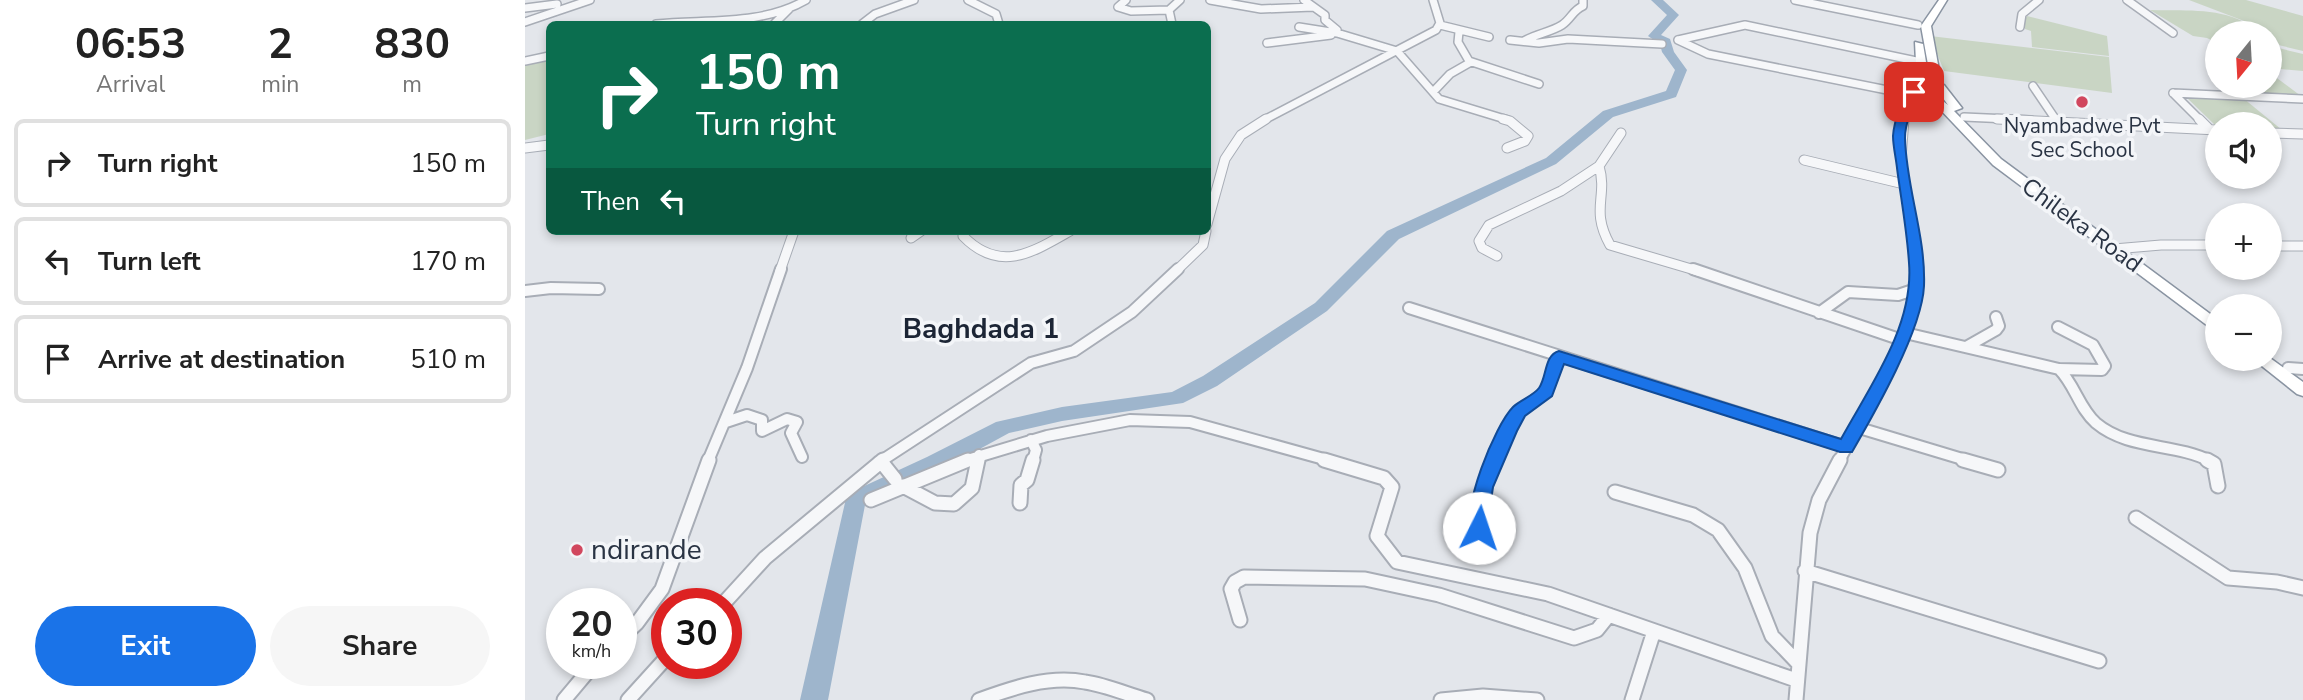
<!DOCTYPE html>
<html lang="en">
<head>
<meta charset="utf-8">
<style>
	body { margin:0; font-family:"Nunito Sans",sans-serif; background:#f6f6f6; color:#222; height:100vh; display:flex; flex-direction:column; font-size:26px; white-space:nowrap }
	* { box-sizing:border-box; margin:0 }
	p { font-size:23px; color:#767676 }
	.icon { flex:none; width:38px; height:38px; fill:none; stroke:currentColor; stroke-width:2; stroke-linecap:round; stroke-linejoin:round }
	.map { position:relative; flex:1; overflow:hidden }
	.panel { display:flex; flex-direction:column; background:#fff; width:525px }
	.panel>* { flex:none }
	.guide { position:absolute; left:21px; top:21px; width:665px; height:214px; border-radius:10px; box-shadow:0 4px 10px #0003; background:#0b6e4f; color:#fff; overflow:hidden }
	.needle { width:46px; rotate:198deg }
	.controls { position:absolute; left:1680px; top:21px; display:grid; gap:14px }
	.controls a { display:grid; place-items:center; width:77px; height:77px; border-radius:50%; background:#fff; box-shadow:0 4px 10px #0003; font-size:35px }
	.speed { position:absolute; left:21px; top:588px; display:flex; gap:14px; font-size:35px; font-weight:700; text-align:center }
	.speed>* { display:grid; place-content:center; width:91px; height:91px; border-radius:50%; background:#fff; box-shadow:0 4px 10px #0003; line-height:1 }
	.speed small { font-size:18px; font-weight:400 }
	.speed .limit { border:10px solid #d22; background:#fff; color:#111 }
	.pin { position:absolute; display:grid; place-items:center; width:60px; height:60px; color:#fff; margin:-30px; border-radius:14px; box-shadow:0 4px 10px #0006 }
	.me { position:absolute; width:77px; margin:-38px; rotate:4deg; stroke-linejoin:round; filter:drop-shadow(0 0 5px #0008) }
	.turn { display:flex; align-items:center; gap:24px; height:147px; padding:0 35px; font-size:32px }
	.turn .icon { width:91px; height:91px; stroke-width:2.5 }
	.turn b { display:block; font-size:49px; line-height:60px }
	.then { display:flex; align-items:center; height:66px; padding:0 35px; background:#0003; gap:14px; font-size:26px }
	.eta { display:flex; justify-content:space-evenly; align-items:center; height:119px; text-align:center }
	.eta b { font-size:42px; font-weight:700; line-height:49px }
	.primary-button { display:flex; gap:14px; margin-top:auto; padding:14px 35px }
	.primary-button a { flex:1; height:80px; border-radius:42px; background:#1a73e8; color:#fff; font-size:28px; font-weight:700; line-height:80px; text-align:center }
	.primary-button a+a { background:#f6f6f6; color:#222 }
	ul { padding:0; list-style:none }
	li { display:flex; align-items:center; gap:21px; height:88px; margin:0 14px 10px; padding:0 21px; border:4px solid #e0e0e0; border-radius:10px }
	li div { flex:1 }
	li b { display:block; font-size:26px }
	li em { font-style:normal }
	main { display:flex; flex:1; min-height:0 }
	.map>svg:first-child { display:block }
</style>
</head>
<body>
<main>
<section class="panel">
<div class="eta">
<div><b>06:53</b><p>Arrival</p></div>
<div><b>2</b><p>min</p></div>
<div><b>830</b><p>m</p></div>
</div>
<ul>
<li><svg class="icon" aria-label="right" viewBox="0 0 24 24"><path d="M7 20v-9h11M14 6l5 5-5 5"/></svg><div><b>Turn right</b></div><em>150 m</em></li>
<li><svg class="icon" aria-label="left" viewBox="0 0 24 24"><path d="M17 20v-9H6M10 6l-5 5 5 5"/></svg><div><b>Turn left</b></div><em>170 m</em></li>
<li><svg class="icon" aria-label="arrive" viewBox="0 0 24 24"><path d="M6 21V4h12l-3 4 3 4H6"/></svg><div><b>Arrive at destination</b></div><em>510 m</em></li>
</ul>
<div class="primary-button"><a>Exit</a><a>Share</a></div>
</section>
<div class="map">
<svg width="1778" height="700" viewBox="0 0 1778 700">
	<rect width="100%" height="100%" fill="#e3e6eb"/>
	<path fill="#c9d5c4" d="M1664,0H1721L1778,16V51L1745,43V33H1738L1727,24Z
		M1625,10C1660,11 1704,6 1732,31L1730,33H1692V43L1682,38L1668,36Z
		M1502,16L1582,36L1584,56L1507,47L1506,31L1500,29L1499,21Z
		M1405,36L1584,57L1587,93L1419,71Z
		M1745,46L1778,54V71L1745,68Z
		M24,57V134L0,140V62Z
		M1745,73L1776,96L1712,93L1705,86H1745Z
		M1658,94L1718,98L1757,130L1745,129V124H1692V127Z"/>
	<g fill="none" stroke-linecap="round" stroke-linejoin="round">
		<path fill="#9eb5cc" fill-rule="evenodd" d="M1126,0H1138L1154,15L1136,35L1145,39L1149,52L1162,70L1151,97L1088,117L1031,164L874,239L802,311L692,386L658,403L537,421L484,433L418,469L340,505L303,700H275L322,494L402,457L471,422L537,407L647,392L678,376L790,303L862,231L1021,158L1078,111L1141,91L1150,70L1137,52L1135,44L1123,36L1142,15Z"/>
		<g stroke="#a8adb6" stroke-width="10">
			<path id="minor-far3" d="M443,0L471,14L474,24
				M601,0L593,7L606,11L644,10
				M685,0L736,9L788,7
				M779,0L800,15V20L812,30H808
				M1270,0L1393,25
				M1602,0L1648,33
				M0,8L32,4
				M0,22L65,0
				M131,24C181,19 236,26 281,0
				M249,24L264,9
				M337,24L350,14L389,0
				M647,24L644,10L655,0
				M915,25L964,37
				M774,27L812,33L872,51L914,99L983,120
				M1495,27L1497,14L1514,0
				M934,32L933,42L944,61L1014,84
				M985,40L1014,43L1043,39L1137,44
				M1153,40L1220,25L1396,62
				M1153,40L1183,54L1387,95
				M999,41C1011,34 1026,32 1037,25C1046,19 1048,10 1058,6V0
				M742,43L806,35
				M0,61L24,56
				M1508,86L1531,120
				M908,92L925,74L946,62
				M1648,93L1778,99
				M1648,93L1675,120
				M1439,117L1506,120
				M739,120L911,30L915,23L908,0
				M1379,120L1393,87"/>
		</g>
		<g stroke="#a8adb6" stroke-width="11">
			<path id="minor-far2" d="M978,119L985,121L1003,136L1000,141L982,148
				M1379,119L1376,158L1392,271
				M1472,119L1692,130
				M1530,119L1532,122
				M1674,119L1685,130
				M1745,133L1778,134
				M0,148L24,145
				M1279,160L1379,184
				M1074,166C1083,197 1065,209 1085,245L1173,271
				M682,224L700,159L716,135L741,119
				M439,231L438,236C475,274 508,252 545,231
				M386,238L396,231
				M1745,246H1778
				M1589,249L1636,245H1692
				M972,256L957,248L954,241L964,225L1036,191L1074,166L1096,133
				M255,271L269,231
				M651,271L678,245L681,231"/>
		</g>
		<g stroke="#a8adb6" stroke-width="14">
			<path id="minor-far1" d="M1168,269L1377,340
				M0,291L26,288L74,289
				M884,308L1321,447
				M1294,313L1323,292L1373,295L1391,289
				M1533,327L1568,345L1580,366L1577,370L1534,369
				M1380,333L1534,369C1550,385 1554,408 1571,423C1603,450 1650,443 1685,461
				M1441,347L1471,330L1474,326L1471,317
				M1763,368L1778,369
				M201,422L222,415L237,420V431L262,419L272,422L266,433L277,457
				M1331,427L1444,461
				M506,440L511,450L508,461
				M183,461L222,368L256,269
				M356,461L506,363L549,351L607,312L653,269
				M439,461L522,436L605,420L665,422L806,461
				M453,461L454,455
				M969,461L993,412L1021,392L1033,357
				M1314,461C1343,406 1393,333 1392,269"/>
		</g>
		<g stroke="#a8adb6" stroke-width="17">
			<path id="minor" d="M799,460L859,478L867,487L852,536L872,562L1023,594L1271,680
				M1438,460L1473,470
				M1682,460L1689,464L1693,486
				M354,463L358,464L370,479
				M378,486L410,503L429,504L447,488L453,460
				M1090,492L1168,515L1193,530L1220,568L1247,636L1272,662
				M346,500L443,460
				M495,503L496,485L502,480L508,460
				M1611,518L1703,578L1752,582L1778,588
				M954,528C954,502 960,483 970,460
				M1280,571L1574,661
				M198,604L240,558L358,460
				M715,620L706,589L710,582L719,577L840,579L914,595L1049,638L1072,630L1084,615
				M96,638L112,623L137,589L184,460
				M39,700L70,663
				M103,700L142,657
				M454,700C487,688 524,675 560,682C581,685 601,694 622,700
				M916,700L958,696L1012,700
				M1107,700L1129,631
				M1271,700L1285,533L1294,500L1315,460"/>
		</g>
		<g stroke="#8a94a2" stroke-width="3">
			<path id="highway" d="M1414,0H1422L1406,26L1416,81L1411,84L1406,81L1396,26Z
				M1390,42L1398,44L1401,62L1391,80L1387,81L1382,78L1391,62Z
				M1397,85L1423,105L1410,87L1419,85L1437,108L1429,111L1476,159L1692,319V331L1687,329L1468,165L1410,104L1393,90L1392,88Z
				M1745,358L1778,382V396L1772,394L1728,359Z"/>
		</g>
		<use href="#minor-far3" stroke="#f6f7f9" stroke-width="7"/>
		<use href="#minor-far2" stroke="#f6f7f9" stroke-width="9"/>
		<use href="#minor-far1" stroke="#f6f7f9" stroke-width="10"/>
		<use href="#minor" stroke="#f6f7f9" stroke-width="13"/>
		<use href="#highway" fill="#fff" fill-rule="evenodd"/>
	</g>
	<path fill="#1a73e8" stroke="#114b97" stroke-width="2" d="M1389,89L1395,92C1388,106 1380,122 1380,138C1381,187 1401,236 1399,286C1397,330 1350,412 1327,452H1315L1039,364L1027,396L1000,416L992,431L968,487L961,534L954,536L947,534C935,511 970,425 988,407C995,400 1008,396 1014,388C1022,377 1019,355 1034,351L1316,439C1345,386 1389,326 1384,263C1382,231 1376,199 1372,168C1371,158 1368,146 1368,136C1369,122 1377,95 1389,89Z"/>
	<g fill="#d1475e" stroke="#f3f5f8" stroke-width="2.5">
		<circle cx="1557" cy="102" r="7"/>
		<circle cx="52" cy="550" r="7"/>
	</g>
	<g text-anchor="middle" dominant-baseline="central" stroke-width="7" stroke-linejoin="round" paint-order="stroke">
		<g font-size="21" fill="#2a3444" stroke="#f3f5f8">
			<text x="1557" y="126">Nyambadwe Pvt<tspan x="1557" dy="24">Sec School</tspan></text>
		</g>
		<g font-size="24" fill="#2a3444" stroke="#f3f5f8">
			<text transform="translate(1557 225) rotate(36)">Chileka Road</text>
		</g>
		<g font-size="28" font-weight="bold" fill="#1c2535" stroke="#f3f5f8">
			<text x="456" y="329">Baghdada 1</text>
		</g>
		<g font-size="28" fill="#2a3444" stroke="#f3f5f8" text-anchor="start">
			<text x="66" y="550">ndirande</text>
		</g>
	</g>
</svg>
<div class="controls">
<a><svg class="needle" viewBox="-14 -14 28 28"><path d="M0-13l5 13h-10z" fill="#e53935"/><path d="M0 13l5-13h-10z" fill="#767676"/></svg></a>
<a><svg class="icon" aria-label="sound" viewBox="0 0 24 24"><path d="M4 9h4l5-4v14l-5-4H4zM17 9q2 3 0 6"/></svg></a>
<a>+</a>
<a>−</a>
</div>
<div class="speed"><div>20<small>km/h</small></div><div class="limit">30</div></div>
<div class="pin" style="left:1389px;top:92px;background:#d93025"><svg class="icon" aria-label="arrive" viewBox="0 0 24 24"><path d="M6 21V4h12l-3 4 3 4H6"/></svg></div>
<svg class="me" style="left:954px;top:528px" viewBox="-20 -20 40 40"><circle r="19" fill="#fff"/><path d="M0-13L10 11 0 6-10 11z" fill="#1a73e8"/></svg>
<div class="guide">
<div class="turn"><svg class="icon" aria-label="right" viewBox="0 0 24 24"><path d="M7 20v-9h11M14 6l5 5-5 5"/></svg><div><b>150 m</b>Turn right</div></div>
<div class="then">Then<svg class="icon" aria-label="left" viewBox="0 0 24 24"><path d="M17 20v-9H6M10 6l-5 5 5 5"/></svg></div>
</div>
</div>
</main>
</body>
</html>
